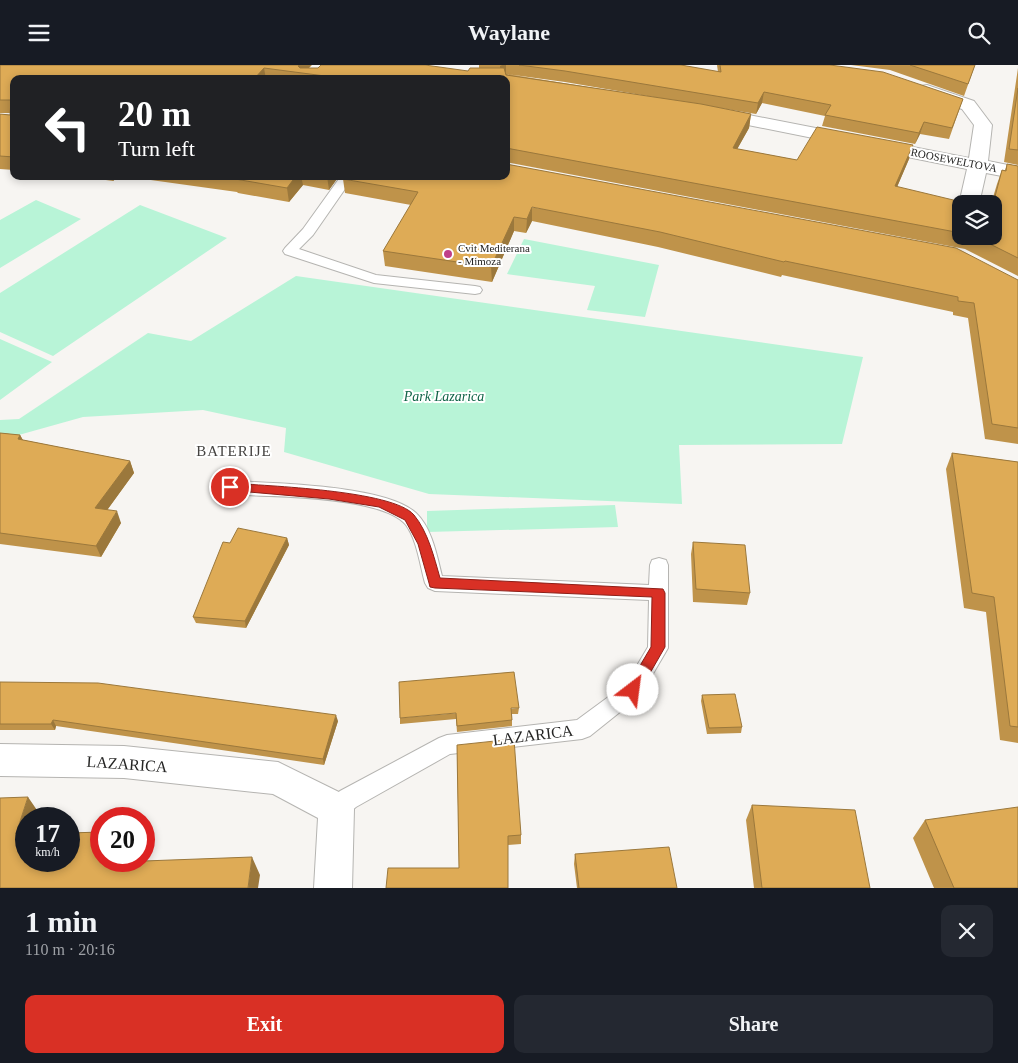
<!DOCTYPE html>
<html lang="en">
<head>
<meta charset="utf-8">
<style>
	body { margin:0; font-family:Georgia,serif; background:#242831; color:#f1f3f6; height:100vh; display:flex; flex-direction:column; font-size:19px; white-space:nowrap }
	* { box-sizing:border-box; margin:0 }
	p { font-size:16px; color:#9ea1a6 }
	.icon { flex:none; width:28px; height:28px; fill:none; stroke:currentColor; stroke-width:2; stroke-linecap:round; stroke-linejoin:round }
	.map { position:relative; height:823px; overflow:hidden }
	.side { display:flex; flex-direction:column; background:#171b24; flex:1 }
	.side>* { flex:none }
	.banner { position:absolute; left:10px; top:10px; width:500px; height:105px; border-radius:10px; box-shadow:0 2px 8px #0003; background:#202124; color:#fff; overflow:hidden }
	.tools { position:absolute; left:952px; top:130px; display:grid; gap:10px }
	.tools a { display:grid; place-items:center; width:50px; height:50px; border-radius:10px; background:#171b24; box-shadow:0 2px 8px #0003; font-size:25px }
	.speed { position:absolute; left:15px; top:742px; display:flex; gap:10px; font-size:25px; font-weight:700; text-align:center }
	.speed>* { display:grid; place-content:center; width:65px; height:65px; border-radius:50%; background:#171b24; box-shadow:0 2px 8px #0003; line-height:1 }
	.speed small { font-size:12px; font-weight:400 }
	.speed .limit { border:8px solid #d22; background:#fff; color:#111 }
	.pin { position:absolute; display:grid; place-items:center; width:42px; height:42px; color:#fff; margin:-21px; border:2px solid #fff; border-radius:50%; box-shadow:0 1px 5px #0007 }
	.me { position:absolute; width:55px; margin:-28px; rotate:30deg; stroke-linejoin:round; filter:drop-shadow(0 0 4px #0008) }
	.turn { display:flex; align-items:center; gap:18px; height:105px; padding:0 25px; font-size:22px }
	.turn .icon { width:65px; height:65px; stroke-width:2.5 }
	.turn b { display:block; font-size:35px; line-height:42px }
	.round { display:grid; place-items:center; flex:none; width:52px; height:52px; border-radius:10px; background:#242831 }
	.overview { display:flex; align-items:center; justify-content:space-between; height:85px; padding:0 25px }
	h1 { font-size:30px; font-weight:700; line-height:38px }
	.button { display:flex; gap:10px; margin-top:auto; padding:10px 25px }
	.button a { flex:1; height:58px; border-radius:10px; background:#d93025; color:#fff; font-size:20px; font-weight:700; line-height:58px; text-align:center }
	.button a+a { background:#242831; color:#f1f3f6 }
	header { display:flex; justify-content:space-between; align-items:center; height:65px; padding:0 25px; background:#171b24; font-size:22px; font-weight:700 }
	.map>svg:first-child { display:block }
</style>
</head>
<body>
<header><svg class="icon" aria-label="menu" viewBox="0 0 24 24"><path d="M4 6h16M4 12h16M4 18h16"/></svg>Waylane<svg class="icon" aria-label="search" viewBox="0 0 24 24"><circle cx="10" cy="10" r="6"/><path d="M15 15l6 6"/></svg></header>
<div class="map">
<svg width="1018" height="823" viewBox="0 0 1018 823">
	<rect width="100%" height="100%" fill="#f7f5f2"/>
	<path fill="#b8f4d7" d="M36,135L81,154L0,203V155Z
		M140,140L227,173L53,291L0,267V228Z
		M524,174L659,200L645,252L587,245L595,221L507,209Z
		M296,211L863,292L842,379L679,380L682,439L429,429L284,387L286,363L203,345L83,352L8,373L0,377V355L19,354L148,268L191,276Z
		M0,274L52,297L0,335Z
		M615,440L618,462L427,467V446Z"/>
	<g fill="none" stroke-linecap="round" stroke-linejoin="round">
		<g stroke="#b5b4b1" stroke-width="2">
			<path id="service" d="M341,111H354L313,170L299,184L376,210L475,221L480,222L482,225L480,228L475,229L374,218L285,189L283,186L285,183L303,164Z
				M230,416C272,418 386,420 416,448C432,463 437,491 442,511L649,520L650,500L652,495L659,493L666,495L668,500V583L640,631L590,671L582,674L450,689L356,742L344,752L336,755L328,752L325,744L328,736L340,726L439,673L447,670L577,655L626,619L648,582L649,535L435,526L428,523L425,518C420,500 417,475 406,460C386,435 300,432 269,431C255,430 238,431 224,427L221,422L224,417Z"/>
		</g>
		<g stroke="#b5b4b1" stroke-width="2">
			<path id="minor" d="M927,20L974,36L992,60L988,96L1018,102V114L986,108L979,139H961V143L959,139L967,104L713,53L707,52L704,48L707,44L713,43L969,93L974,60L962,44L921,29L918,25L921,21Z
				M0,679L124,681L278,697L349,732L354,744L352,823H314L318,753L273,729L124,713L0,711Z"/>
		</g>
		<use href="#service" fill="#fff" fill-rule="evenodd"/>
		<use href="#minor" fill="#fff" fill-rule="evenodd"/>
	</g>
	<path fill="#bf934a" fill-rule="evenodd" d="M0,0H312L309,3L468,6L479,3V0H681L718,7L717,0H830L963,34L949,74L920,69L915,79L822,61L825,51L762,38L756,49L720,43L751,49L749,63L737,84L797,95L913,80L909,94L897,122L961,139V171H994V139H991L997,119L1002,105H1005L1007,99L1018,101V211L965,184L506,97V14H14V105L0,104V49L10,50V48H0ZM506,9L565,17L665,34Z
		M851,0H975L964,31L890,5Z
		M1018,3V100L1004,97Z
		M77,111H118L113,116Z
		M122,111H339L329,125L303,120L289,137L238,128L237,127Z
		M343,114L1018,215V379L985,374L968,253L953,250V247L782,210L781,212L658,182L532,156L526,168L514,166L492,217L385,201L383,186L411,140L345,128Z
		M0,368L20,370L23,375L130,396L134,408L107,445L121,458L101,492L0,479Z
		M952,388L1018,397V678L1000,675L986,547L964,543L946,404Z
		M287,473L289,480L246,563L196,558L193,552L230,478Z
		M693,477L750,528L747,540L693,537L691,489Z
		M0,617L338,656L324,700L56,661L55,665H0Z
		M702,630L742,662L741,668L707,669L701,636Z
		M519,643L518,649H512V661L457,667L456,654L400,659V653Z
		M457,680L521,770V779L508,780L459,803Z
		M752,740L870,823H754L746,755Z
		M925,755L1018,823H934L913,773Z
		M575,789L677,823H577L574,799Z"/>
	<path fill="#9b783c" d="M299,0H311L305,8L298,1Z
		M502,0H506V9L500,12V1Z
		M264,3L266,14H254Z
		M764,27L762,38L756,49L758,38Z
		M751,49L749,63L730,97L733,83Z
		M924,57L920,69L915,79L919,68Z
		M913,80L909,94L891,136L895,121Z
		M112,111H118L113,116Z
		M296,111H301L303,120L289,137L287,123Z
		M327,111H339L329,125Z
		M532,142V156L526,168L527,154Z
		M514,152V166L492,217L491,202Z
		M20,370L26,381L18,374Z
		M130,396L134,408L100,455L95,443Z
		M117,446L121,458L101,492L96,481Z
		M287,473L289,480L246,563L245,556Z
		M336,650L338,656L324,700L323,694Z
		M53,655L56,661L55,665L51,659Z
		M28,732L41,751V754H26V782L16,769Z
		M252,792L260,810L258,823H248Z"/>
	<path fill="#deab56" stroke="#9b783c" d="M0,0H299L298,1L300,3H318L321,0H425L468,6L470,3H504L506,10L701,39L751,49L733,83L797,95L817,62L913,80L895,121L970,139H961V168L506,83V14H339L340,13L264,3L254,14H14V92L0,91V49L10,50L11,35H0Z
		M519,0H681L721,7L720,0H830L883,7L963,34L952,63L924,57L919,68L825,50L831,40L764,27L758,38L565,6Z
		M910,0H975L968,19Z
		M1018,23V85L1009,84Z
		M506,99L956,183L1018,215V363L992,359L974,238L958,236V232L785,196L784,197L660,167L532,142L527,154L514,152L491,202L383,186L418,127L343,114L344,111H506Z
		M1007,99L1018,101V193L974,171H994V139H993L1002,105L1006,106Z
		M223,111H296L287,123L235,114L236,113Z
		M0,368L20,370L18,374L130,396L95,443L117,446L96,481L0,468Z
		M952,388L1018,397V662L1010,661L994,532L972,528Z
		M238,463L287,473L245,556L193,552L223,477L230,478Z
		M693,477L745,480L750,528L696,524Z
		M514,607L519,643H511L512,655L457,661L456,648L400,653L399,617Z
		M0,617L98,618L336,650L323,694L53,655L51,659H0Z
		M735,629L742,662L709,663L702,630Z
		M514,674L521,770L508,771V823H386L388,803H459L457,680Z
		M28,732L16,769H26V796H69V768L101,767V796H144L252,792L248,823H0V733Z
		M752,740L855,745L870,823H762Z
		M1018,742V823H954L925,755Z
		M669,782L677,823H579L575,789Z"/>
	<path fill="#d93025" stroke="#8d1f18" d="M230,418C266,421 393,425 414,450C428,467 434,492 440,513L663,524L665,528V582L638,629L633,631L628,629L626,625L628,621L651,582L652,532L435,523L430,522L429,518L418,479L405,455L379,442L329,434L226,425L224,422Z"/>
	<circle fill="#c03f89" stroke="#fff" stroke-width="2" cx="448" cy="189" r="5"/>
	<g text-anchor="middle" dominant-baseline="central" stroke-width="4" stroke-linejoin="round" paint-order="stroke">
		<g font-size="11" fill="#252524" stroke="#fff">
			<text transform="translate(954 95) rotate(11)">ROOSEWELTOVA</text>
		</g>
		<g font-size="11" fill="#252524" stroke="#fff" text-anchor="start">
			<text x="458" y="183">Cvit Mediterana<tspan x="458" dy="13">- Mimoza</tspan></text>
		</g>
		<g font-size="14" font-style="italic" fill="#106347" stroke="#fff">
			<text x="444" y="331">Park Lazarica</text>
		</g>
		<g font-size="15" letter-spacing="1" fill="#454341" stroke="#fff">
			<text x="234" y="386">BATERIJE</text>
		</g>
		<g font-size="16" fill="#252524" stroke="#fff">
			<text transform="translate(533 670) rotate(-7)">LAZARICA</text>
			<text transform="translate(127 699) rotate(4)">LAZARICA</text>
		</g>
	</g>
</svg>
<div class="tools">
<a><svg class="icon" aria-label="layers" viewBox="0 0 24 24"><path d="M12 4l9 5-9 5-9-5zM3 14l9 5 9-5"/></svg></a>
</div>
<div class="speed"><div>17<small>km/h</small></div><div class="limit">20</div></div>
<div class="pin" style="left:230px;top:422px;background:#d93025"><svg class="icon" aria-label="arrive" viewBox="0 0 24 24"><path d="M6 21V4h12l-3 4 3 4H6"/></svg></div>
<svg class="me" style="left:633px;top:625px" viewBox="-20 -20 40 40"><circle r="19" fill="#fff"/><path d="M0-13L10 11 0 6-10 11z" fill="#d93025"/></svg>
<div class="banner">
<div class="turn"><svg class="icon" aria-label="left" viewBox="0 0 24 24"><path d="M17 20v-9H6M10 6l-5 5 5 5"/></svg><div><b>20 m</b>Turn left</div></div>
</div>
</div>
<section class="side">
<div class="overview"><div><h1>1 min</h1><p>110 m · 20:16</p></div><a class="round"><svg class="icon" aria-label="close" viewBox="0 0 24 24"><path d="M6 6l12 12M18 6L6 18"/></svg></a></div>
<div class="button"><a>Exit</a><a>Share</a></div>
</section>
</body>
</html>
